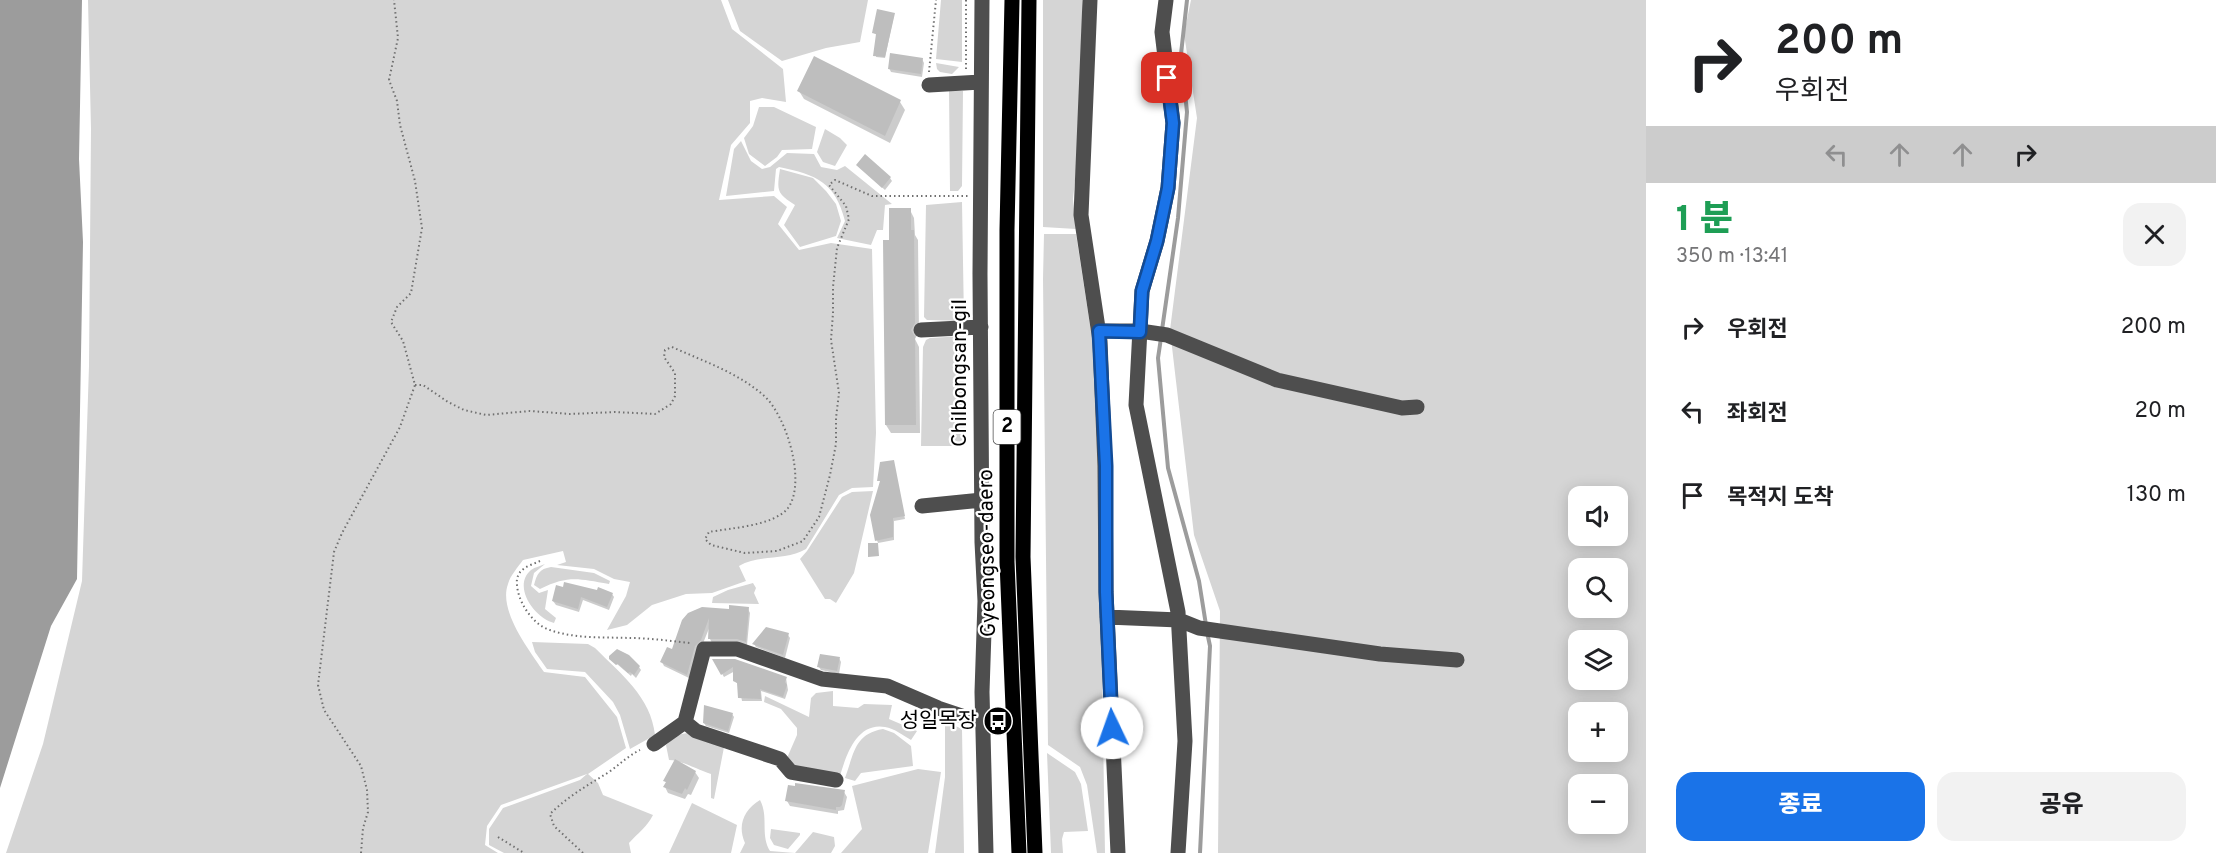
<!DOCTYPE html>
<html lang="ko">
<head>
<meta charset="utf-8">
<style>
	body { margin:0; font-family:Overpass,"Noto Sans KR",sans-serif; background:#f2f2f2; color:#202124; height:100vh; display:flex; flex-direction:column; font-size:22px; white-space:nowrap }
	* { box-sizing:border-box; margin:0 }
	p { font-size:20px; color:#757577 }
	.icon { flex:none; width:33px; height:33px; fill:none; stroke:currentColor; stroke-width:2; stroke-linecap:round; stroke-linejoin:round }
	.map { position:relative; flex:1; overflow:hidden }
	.drawer { display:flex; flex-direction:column; background:#fff; width:570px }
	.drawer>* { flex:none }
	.banner { background:#fff; color:#202124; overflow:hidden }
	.fabs { position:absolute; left:1568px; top:486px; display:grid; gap:12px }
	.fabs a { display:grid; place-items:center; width:60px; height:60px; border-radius:12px; background:#fff; box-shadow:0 3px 15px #0003; font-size:30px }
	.pin { position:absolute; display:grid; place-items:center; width:51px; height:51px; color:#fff; margin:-26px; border-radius:12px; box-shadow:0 3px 9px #0006 }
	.me { position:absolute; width:66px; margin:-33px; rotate:357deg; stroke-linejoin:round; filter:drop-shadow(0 0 4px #0008) }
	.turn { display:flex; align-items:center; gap:21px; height:126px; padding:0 30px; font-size:27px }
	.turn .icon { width:78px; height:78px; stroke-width:2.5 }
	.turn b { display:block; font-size:42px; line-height:51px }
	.lanes { display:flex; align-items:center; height:57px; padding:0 30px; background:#0003; justify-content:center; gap:30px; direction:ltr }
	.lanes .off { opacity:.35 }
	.round { display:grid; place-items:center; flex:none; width:63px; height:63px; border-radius:18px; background:#f2f2f2 }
	.overview { display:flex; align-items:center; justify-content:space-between; height:102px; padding:0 30px }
	h1 { font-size:36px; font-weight:800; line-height:45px; color:#1e9e55 }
	.cta { display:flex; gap:12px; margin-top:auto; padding:12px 30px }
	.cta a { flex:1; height:69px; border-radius:18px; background:#1a73e8; color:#fff; font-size:24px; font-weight:800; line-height:69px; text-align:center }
	.cta a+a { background:#f2f2f2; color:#202124 }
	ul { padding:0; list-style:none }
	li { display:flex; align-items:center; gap:18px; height:84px; padding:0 30px }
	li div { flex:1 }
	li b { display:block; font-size:22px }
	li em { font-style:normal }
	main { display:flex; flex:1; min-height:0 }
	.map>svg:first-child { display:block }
</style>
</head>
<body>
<main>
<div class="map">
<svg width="1646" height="853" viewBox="0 0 1646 853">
	<rect width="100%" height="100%" fill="#fff"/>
	<path fill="#d5d5d5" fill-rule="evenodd" d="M88,0H721L732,29L783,69L786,102L762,98L750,101V123L731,145L719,200L774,196L787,207L778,224L799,250L831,243L872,249L876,433L873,487L852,488L839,495L806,549C786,561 759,554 739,566L746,581L712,593L686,594L652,605L627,625L607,630L626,596L630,582L614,579L594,569L557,565L566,562L563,551L523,560C518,567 510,576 508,584C498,611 530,651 544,672L585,677L617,717L626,748L588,774L598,783L603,795L653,815C647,827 638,833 629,843L631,853H504L489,845V829L503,808L580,780L587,774L501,805L487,826L485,845L498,853H6L43,744L82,581L89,366L91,129Z
		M728,0H868L860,42L826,48L782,61L740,31Z
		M941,0H962V62L936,59Z
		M1043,0H1082L1085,86L1073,199L1076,229L1043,227Z
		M1191,0H1646V853H1218L1220,611L1194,535L1170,330L1197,118L1184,34ZM1578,496H1617V536H1578ZM1578,568H1617V608H1578ZM1578,640H1617V680H1578ZM1578,712H1617V752H1578ZM1578,784H1617V824H1578Z
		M936,63L959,67L952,74L940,72L937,69Z
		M949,89L963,91L962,186L958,191H950Z
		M759,107H774L816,127L812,149L782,150L777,157L765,166L749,154L744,138L753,126Z
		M825,129L840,138L847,145L835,166L823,162L817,152Z
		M741,141L751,161L762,169L770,167L787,153L814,154L821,167L837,170L845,166L892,204L885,205L883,230H877L871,245L837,238L845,221C835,182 817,175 779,167L776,169L774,191L726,196L734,149Z
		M780,169L813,178L826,191L836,204L841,221L836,236L800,247L784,225L795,205C776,193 777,190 780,169Z
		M962,202L964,321L927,320L924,317L926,205Z
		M1044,234H1076L1097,371L1105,853H1097L1087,785L1080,767L1048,745L1043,279Z
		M964,336L965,442L962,446H921L923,347L926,340L930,338Z
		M873,491L854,573L836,603L830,599H825L800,559L807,551L842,497L852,492Z
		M545,564L534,573L531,586L539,593L548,590L545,609L556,618L554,623C534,618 512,586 531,570C535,567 541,566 545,564Z
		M551,567L594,573L610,581L609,584C578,579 569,575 540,589L534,585C537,574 539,569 551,567Z
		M753,583L756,588L754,593L759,604L712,603L713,597L728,590Z
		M532,642L588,644L595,648C621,674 651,697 655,735L630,749L620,715L613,702L585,672L547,669L535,652Z
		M833,691V706L858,708L864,704L892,705L889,719L917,731L911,740C904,736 894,728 885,727C857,722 846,755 840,776L792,766L787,758L797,735V728L781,709L764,702L765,696L809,717L811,698L816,693Z
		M945,721L962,729L964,853H935L945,777Z
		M883,729L894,733L911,746L913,766L861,773L855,781L845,778C854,754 854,734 883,729Z
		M687,733L725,742L714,799L711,798V774C698,770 681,760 669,760L666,745L677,735Z
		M1047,753L1075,772L1081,784L1088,831L1064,832L1062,839L1063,853H1051Z
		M918,769L941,772L928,853H841L862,829L852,786Z
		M760,800C769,817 760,835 770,851L795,853L813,832L834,837L835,846L831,853H740L745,843C737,825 744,810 760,800Z
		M692,803L737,825L731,853H669Z
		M771,829L800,833V835L788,849L774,845L770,838Z"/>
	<path fill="#9c9c9c" d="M0,0H82L79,159L83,242L77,579L51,626L0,788Z"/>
	<path fill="#0003" d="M894,15L885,58L876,57L877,35L874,33Z
		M922,59L924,63L922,77L891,72L889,68Z
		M799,91L900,102L905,110L890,143L804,99Z
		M857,165L890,178L892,181L885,190Z
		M910,210L914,218L915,235L918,240L919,332L915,339L919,347L920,433H891L886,425L890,242Z
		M893,462L905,519L894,521V540L878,543L877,540L881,463Z
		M598,592L612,594L614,597L609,610L583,600L579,612L556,605L553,601Z
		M748,609L750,613L747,645L712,643L710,639V626L689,678L664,666L662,662L673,651L683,621L721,611Z
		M788,635L790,638L785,658L756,647L754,644Z
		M610,658L639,667L641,670L636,678L632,674L631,676Z
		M839,658L841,662L839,674L821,670L819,667Z
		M714,660L786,678L788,690L785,699L761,691L762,701H742L739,685L735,681V671L724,677Z
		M732,714L734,717L729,733L706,726L704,723Z
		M695,772L699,778L691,795L688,794L685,799L668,793L665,787L667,783L665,781Z
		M844,792L847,797L844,810L838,811V814L790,806L787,801Z"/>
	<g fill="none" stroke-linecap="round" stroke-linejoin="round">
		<path stroke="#9c9c9c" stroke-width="4" d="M1162,330L1178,218L1187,112L1181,54L1187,0
			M1161,338L1158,358L1168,468L1199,581L1206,625
			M1200,853L1210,646L1207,632"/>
	</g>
	<path fill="#bebebe" d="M877,9L895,13L885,57L873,56L876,34L872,33Z
		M890,53L923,58L921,74L888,69Z
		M814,56L901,100L885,136L797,91Z
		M865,154L891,177L882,188L856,165Z
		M889,208H911V230H914L915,323L911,330L915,337L916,425H885L883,240H889Z
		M894,460L905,516L893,518V537L875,541L870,515L880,481H877L880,462Z
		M868,543H878L879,556L868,557Z
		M564,582L597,590L598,587L613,593L607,607L581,597L578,609L552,601L556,585L563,587Z
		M729,605L749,607L746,642L737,639H708L709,618L701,640L695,646L687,675L660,662L667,647L672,649L682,620L688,613L702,607L729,609Z
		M766,627L789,633L783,655L752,644Z
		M617,649L629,655L640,666L634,675L630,672L628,673L618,664L616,665L609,659V656Z
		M820,654L840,657L837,671L817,667Z
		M712,659H735L787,677L785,682L787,685L783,697L760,689L761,699L738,698L737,683L733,681V667L721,675Z
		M704,705L733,713L728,731L703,723Z
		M675,759L696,771L687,790L685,788L682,794L663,787L666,782L663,781Z
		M795,783L845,790L842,805L840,807H836V810L785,801L788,785L795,786Z"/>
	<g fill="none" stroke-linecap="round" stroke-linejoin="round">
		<path stroke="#707070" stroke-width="2" stroke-dasharray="1.5 3" stroke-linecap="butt" d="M966,69V0
			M929,72L936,0
			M415,385H423L448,402L464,410L486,415L530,411L570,414L615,412L655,414L671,404L675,396V373L664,357L665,350L672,347C703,361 736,372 762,394C786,413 807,482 788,508C774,526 730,528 709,532L705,539L711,545L745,553L777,551L803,541L819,517L830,475L836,444V418L839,393L831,340L833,313V287L837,248L849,219L846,206L829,185L835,180L872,196H968
			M540,561C529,566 515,569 517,585C518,601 531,622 547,629C573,639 603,637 630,638C650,638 670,641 690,643
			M498,837L524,853
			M361,853L363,828L368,812L367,790L361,766L324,710L318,685L334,552L342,533L400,427L415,385L403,341L391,322L397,307L411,293L422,228L415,181L400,125L397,101L389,80L398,38L394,0
			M583,853L554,826L550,814C567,797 588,785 609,772C620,764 628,756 640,750"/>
		<path stroke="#4e4e4e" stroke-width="15" d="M982,0L980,274L982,542L985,601L982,692L986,853
			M1090,0L1081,215L1100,341L1105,466L1106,592L1118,853
			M1166,0L1162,32L1173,123L1168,188L1157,241L1142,291L1136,405L1178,612L1185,741L1178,853
			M929,85L981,82
			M921,330L981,327
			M1099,331H1140L1167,335L1277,380L1402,408L1417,407
			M922,506L982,500
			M1107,617L1179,620L1199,628L1380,654L1457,660
			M685,722L696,731L780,759L791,772L836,780
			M654,744L685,722L704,649H737L822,679L887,686L938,708L983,723"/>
		<path stroke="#000" stroke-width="15" d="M1012,0L1007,230V562L1019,853
			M1029,0L1023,557L1035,853"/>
	</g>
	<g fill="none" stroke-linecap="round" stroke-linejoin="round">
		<g stroke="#114b97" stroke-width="15">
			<path id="route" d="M1112,728L1106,592V466L1099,331L1140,332L1142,291L1157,241L1168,188L1173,123L1167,78"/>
		</g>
		<use href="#route" stroke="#1a73e8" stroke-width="10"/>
	</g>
	<defs>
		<g id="bus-disc" transform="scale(1.5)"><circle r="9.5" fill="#000" stroke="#fff"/><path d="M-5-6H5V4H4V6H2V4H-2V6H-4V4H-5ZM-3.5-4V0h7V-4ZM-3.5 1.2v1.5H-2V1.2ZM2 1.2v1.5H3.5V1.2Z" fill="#fff"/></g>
	</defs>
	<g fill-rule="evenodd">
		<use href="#bus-disc" x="998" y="721"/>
	</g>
	<g text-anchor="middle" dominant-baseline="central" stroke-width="4.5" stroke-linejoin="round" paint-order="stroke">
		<rect fill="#fff" stroke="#4c4c4c" stroke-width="1.5" x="993.5" y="410" width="27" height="34" rx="4.5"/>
		<g font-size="20" font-weight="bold" fill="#000">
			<text x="1007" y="427">2</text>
		</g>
		<g font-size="21" fill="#000" stroke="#fff">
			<text transform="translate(960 373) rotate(-90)">Chilbongsan-gil</text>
			<text transform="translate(988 553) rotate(-91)">Gyeongseo-daero</text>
		</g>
		<g font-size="21" fill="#000" stroke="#fff" text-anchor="end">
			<text x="977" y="721">성일목장</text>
		</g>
	</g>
</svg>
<div class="fabs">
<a><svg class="icon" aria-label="sound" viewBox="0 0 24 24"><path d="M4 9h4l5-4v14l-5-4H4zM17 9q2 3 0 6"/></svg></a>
<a><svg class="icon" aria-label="search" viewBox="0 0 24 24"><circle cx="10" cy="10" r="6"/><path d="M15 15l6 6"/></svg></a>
<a><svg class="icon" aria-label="layers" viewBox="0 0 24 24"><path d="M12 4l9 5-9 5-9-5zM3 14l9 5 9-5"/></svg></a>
<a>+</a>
<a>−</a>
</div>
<div class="pin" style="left:1167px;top:78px;background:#d93025"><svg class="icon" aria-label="arrive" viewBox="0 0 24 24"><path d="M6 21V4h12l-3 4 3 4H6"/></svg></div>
<svg class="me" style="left:1112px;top:728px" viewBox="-20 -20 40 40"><circle r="19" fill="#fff"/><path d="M0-13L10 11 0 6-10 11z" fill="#1a73e8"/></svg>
</div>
<section class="drawer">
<div class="banner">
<div class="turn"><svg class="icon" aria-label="right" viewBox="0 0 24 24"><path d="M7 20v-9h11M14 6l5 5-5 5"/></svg><div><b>200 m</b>우회전</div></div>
<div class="lanes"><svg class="icon off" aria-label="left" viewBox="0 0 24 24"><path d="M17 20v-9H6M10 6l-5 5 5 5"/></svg><svg class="icon off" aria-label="ahead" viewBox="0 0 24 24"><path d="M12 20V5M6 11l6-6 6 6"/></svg><svg class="icon off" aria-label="ahead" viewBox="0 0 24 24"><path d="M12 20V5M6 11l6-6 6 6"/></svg><svg class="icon" aria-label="right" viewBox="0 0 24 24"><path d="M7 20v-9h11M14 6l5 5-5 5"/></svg></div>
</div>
<div class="overview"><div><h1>1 분</h1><p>350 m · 13:41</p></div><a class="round"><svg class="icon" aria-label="close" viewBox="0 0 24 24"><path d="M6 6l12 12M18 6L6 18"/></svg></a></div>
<ul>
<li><svg class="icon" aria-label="right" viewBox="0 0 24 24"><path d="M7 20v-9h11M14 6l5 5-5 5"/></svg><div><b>우회전</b></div><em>200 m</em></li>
<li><svg class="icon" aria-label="left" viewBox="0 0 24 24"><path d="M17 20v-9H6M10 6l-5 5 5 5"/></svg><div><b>좌회전</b></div><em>20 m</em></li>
<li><svg class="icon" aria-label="arrive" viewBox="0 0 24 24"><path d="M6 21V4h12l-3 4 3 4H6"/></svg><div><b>목적지 도착</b></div><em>130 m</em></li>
</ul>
<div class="cta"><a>종료</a><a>공유</a></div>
</section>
</main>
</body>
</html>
